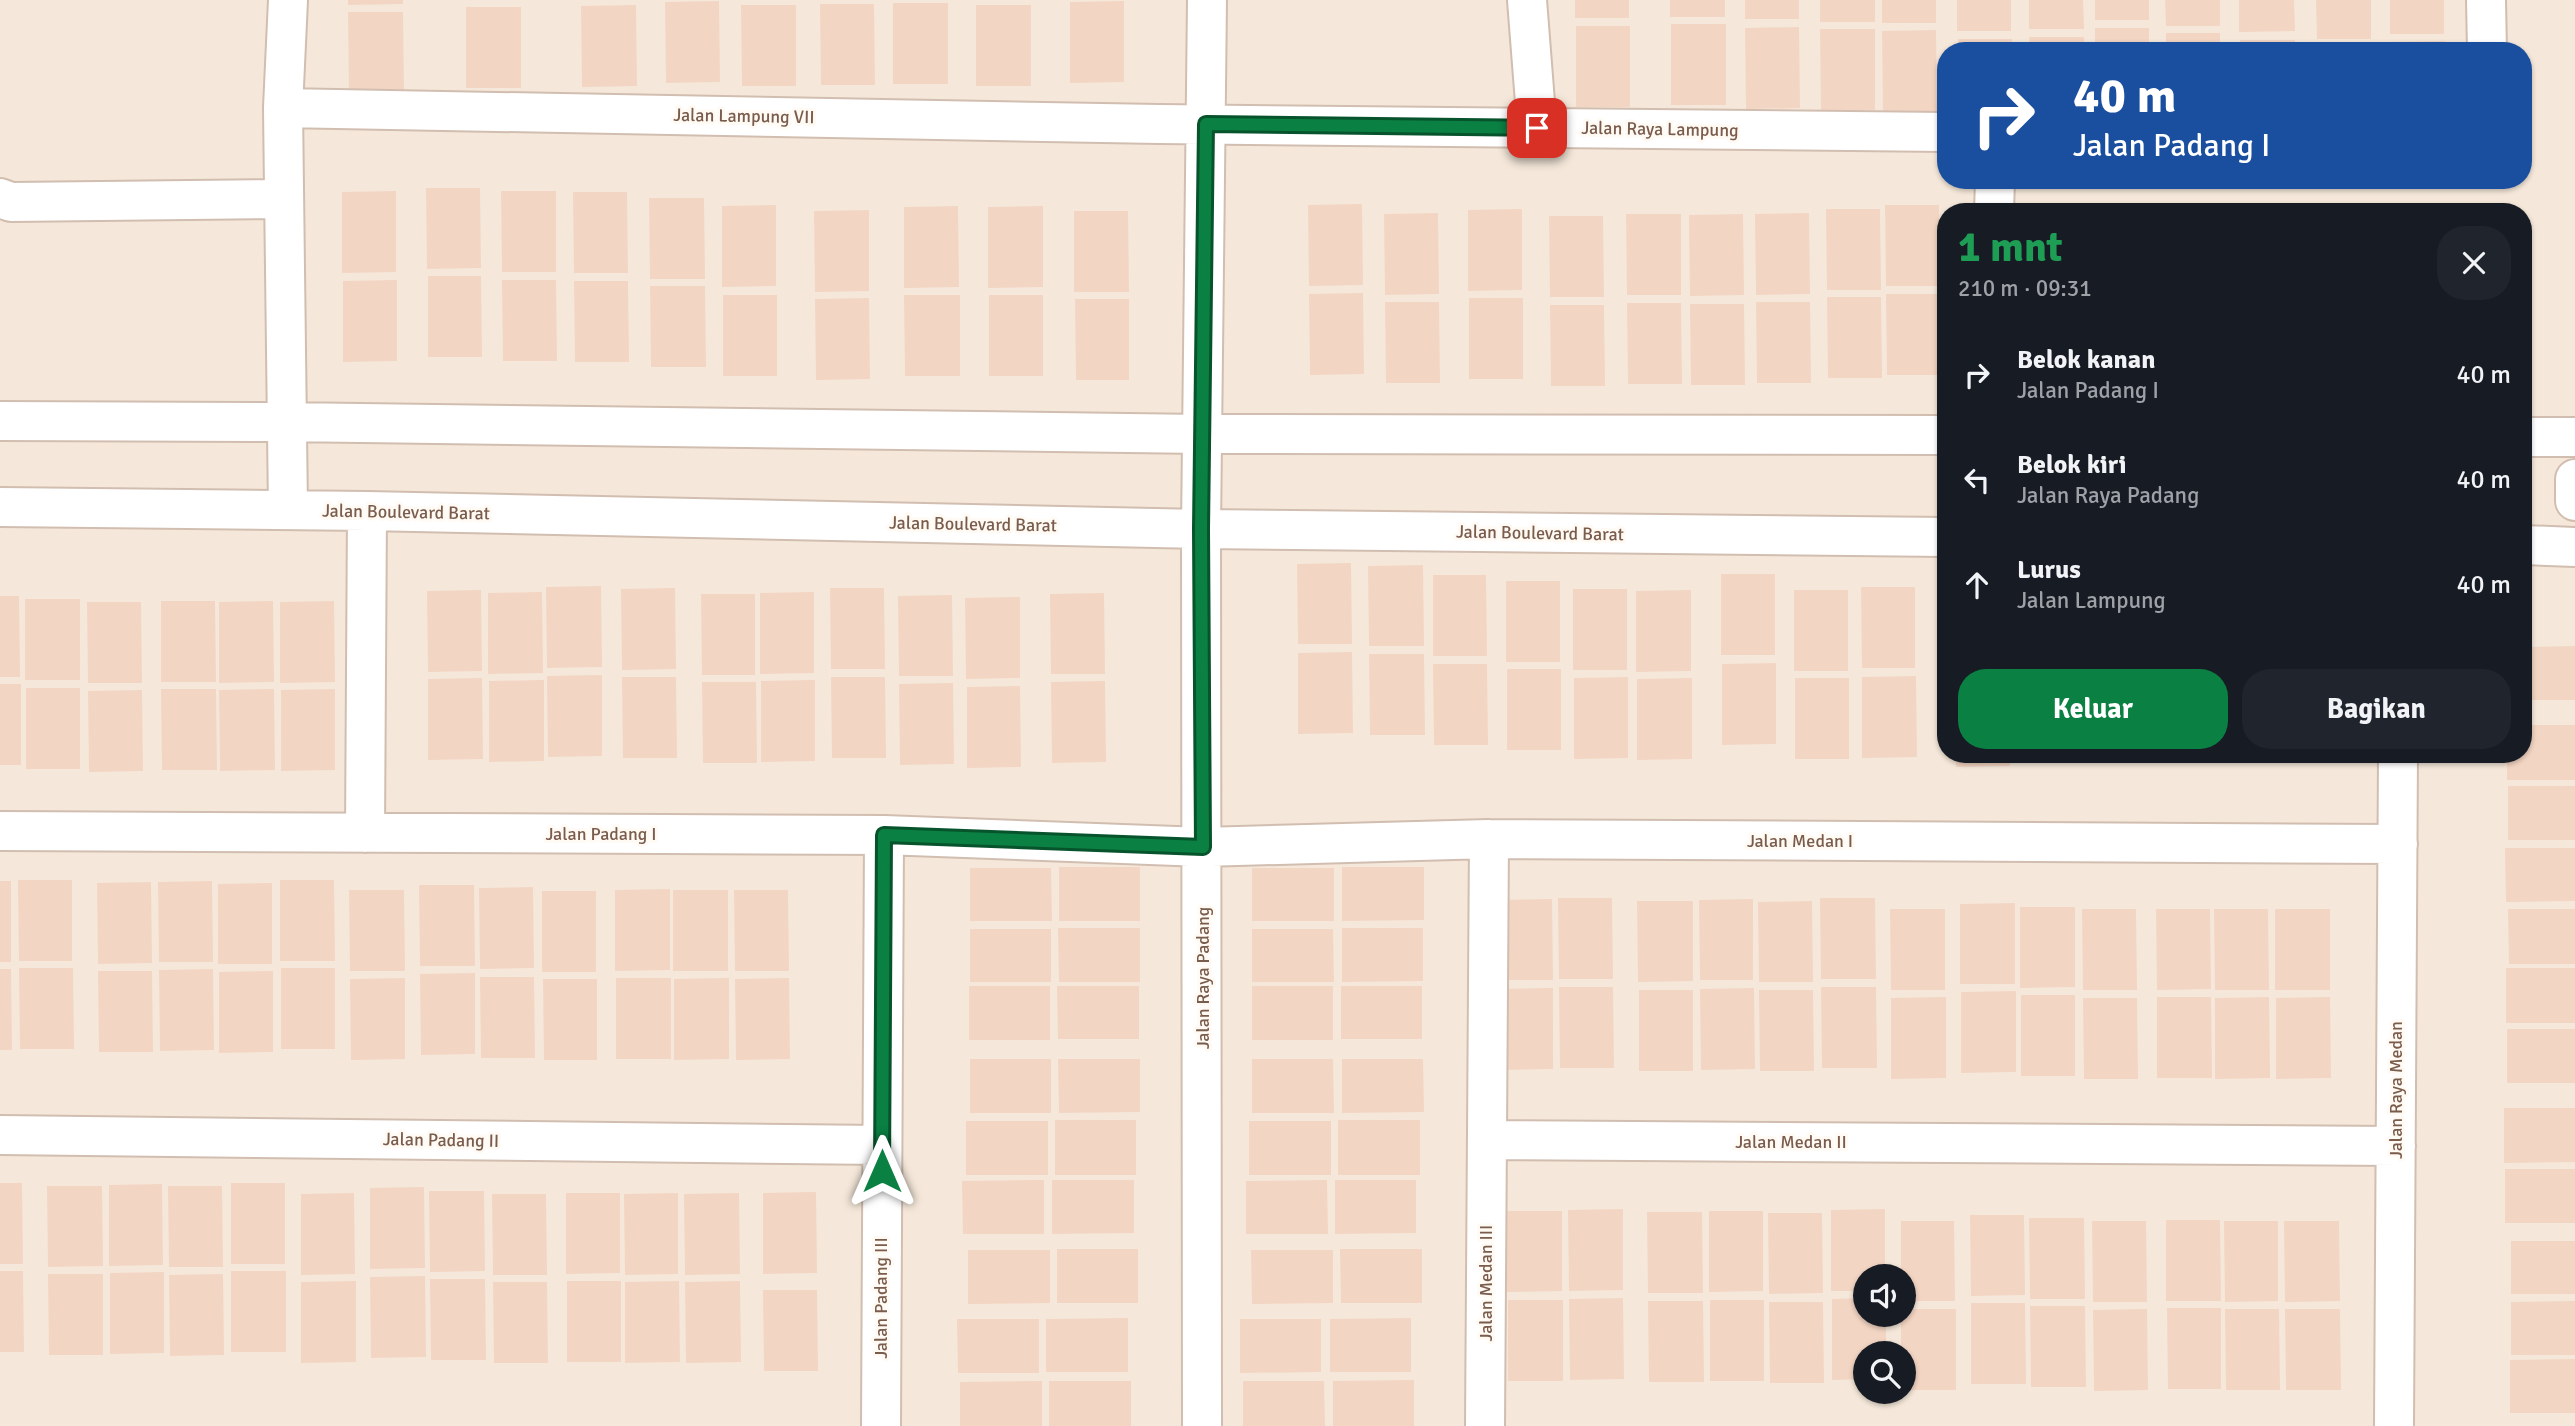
<!DOCTYPE html>
<html lang="id">
<head>
<meta charset="utf-8">
<style>
	body { margin:0; font-family:Signika,sans-serif; background:#20242c; color:#f1f3f6; height:100vh; display:flex; flex-direction:column; font-size:26px; white-space:nowrap }
	* { box-sizing:border-box; margin:0 }
	p { font-size:23px; color:#9ea1a6 }
	.icon { flex:none; width:38px; height:38px; fill:none; stroke:currentColor; stroke-width:2; stroke-linecap:round; stroke-linejoin:round }
	.map { position:relative; flex:1; overflow:hidden }
	.side { position:absolute; left:1937px; top:203px; width:595px; height:560px; display:flex; flex-direction:column; background:#171b24; border-radius:28px; box-shadow:0 2px 5px #0004 }
	.side>* { flex:none }
	.banner { position:absolute; left:1937px; top:42px; width:595px; height:147px; border-radius:28px; box-shadow:0 2px 5px #0004; background:#1a4fa0; color:#fff; overflow:hidden }
	.fabs { position:absolute; left:1853px; top:1264px; display:grid; gap:14px }
	.fabs a { display:grid; place-items:center; width:63px; height:63px; border-radius:50%; background:#171b24; box-shadow:0 2px 5px #0004; font-size:35px }
	.pin { position:absolute; display:grid; place-items:center; width:60px; height:60px; color:#fff; margin:-30px; border-radius:14px; box-shadow:0 4px 10px #0006 }
	.me { position:absolute; width:77px; margin:-38px; rotate:0deg; stroke-linejoin:round; filter:drop-shadow(0 0 5px #0008) }
	.turn { display:flex; align-items:center; gap:24px; height:147px; padding:0 21px; font-size:32px }
	.turn .icon { width:91px; height:91px; stroke-width:2.5 }
	.turn b { display:block; font-size:49px; line-height:60px }
	.round { display:grid; place-items:center; flex:none; width:74px; height:74px; border-radius:28px; background:#20242c }
	.head { display:flex; align-items:center; justify-content:space-between; height:119px; padding:0 21px }
	h1 { font-size:42px; font-weight:700; line-height:52px; color:#1e9e55 }
	.action { display:flex; gap:14px; margin-top:auto; padding:14px 21px }
	.action a { flex:1; height:80px; border-radius:28px; background:#0b8043; color:#fff; font-size:28px; font-weight:700; line-height:80px; text-align:center }
	.action a+a { background:#20242c; color:#f1f3f6 }
	ul { padding:0; list-style:none }
	li { display:flex; align-items:center; gap:21px; height:105px; padding:0 21px }
	li div { flex:1 }
	li b { display:block; font-size:26px }
	li em { font-style:normal }
	.map>svg:first-child { display:block }
</style>
</head>
<body>
<div class="map">
<svg width="2575" height="1426" viewBox="0 0 2575 1426">
	<rect width="100%" height="100%" fill="#fdf6ec"/>
	<path fill="#f5e8da" fill-rule="evenodd" d="M0,0H2575V1426H0ZM1946,51H2524V180H1946ZM1946,212H2524V754H1946ZM1866,1276H1904V1314H1866ZM1866,1353H1904V1391H1866Z"/>
	<path fill="#f3d5c3" d="M348,0H403V4L348,5Z
		M1575,0H1629V18H1575Z
		M1670,0H1725V17H1670Z
		M1745,0H1799V19H1745Z
		M1820,0H1875V22H1820Z
		M1882,0H1936V23H1882Z
		M1957,0H2011V31H1957Z
		M2029,0H2083L2084,29H2029Z
		M2095,0H2149V20H2095Z
		M2165,0H2220V26H2166Z
		M2239,0H2294L2295,31L2239,32Z
		M2316,0H2371V39H2317Z
		M2390,0H2444V34H2390Z
		M719,1L720,82L666,83L665,2Z
		M1124,1V82L1070,83V2Z
		M893,3H948V84H893Z
		M820,4H874L875,85H821Z
		M636,5L637,86L582,87L581,6Z
		M741,5H796V86H742Z
		M976,5H1031V86H976Z
		M466,7H521V88H466Z
		M348,12H403L404,93H349Z
		M1671,24H1726V105H1671Z
		M1576,26H1630V107H1576Z
		M1799,27L1800,108L1746,109L1745,28Z
		M2095,28H2149V51H2095Z
		M1820,29H1875V110H1821Z
		M1936,30L1937,111L1883,112L1882,31Z
		M2166,33H2220V51H2166Z
		M2029,37H2084V51H2030Z
		M1958,39H2012V51H1958Z
		M2240,40H2295V51H2240Z
		M2445,41V51H2390V42Z
		M2317,46H2371V51H2317Z
		M426,188H480L481,268L427,269Z
		M396,191V272L342,273V192Z
		M501,191H556V272H502Z
		M573,192H627L628,273H574Z
		M649,198H704L705,279H650Z
		M1362,204L1363,285L1309,286L1308,205Z
		M776,205V286L722,287V206Z
		M1885,205H1939L1940,286H1886Z
		M958,206L959,287L904,288V207Z
		M1043,206V287L988,288V207Z
		M1522,209V290L1468,291V210Z
		M1826,209H1880L1881,290H1827Z
		M869,210V291L815,292L814,211Z
		M1074,211H1128L1129,292H1074Z
		M1438,213L1439,294L1385,295L1384,214Z
		M1809,213L1810,294L1756,295L1755,214Z
		M1626,214H1681V295H1627Z
		M1743,214L1744,295L1690,296L1689,215Z
		M1549,216H1603L1604,297H1550Z
		M428,276H481L482,357H428Z
		M397,280V361L343,362V281Z
		M502,280H556L557,361H503Z
		M574,281H628L629,362H575Z
		M650,286H705L706,367H651Z
		M1363,293L1364,374L1310,375L1309,294Z
		M1886,294H1940L1941,375H1887Z
		M723,295H777V376H723Z
		M904,295H960V376H905Z
		M989,295H1043V376H989Z
		M1827,297H1881L1882,378H1828Z
		M869,298L870,379L816,380L815,299Z
		M1469,298H1523V379H1469Z
		M1075,299H1129V380H1076Z
		M1385,302H1439L1440,383H1386Z
		M1756,302H1810L1811,383H1757Z
		M1627,303H1681L1682,384H1628Z
		M1690,304H1744L1745,385H1691Z
		M1550,305H1604L1605,386H1551Z
		M1351,563L1352,644H1298L1297,564Z
		M1423,565L1424,646H1369L1368,566Z
		M1721,574H1775V655H1721Z
		M1433,575H1486L1487,656H1433Z
		M1506,581H1560V662H1506Z
		M601,586L602,667L547,668L546,587Z
		M1861,587H1915V668H1862Z
		M675,588L676,669L622,670L621,589Z
		M830,588H884L885,669H831Z
		M1573,589H1627V670H1573Z
		M481,590L482,671L428,672L427,591Z
		M1691,590V671L1636,672V591Z
		M1794,590H1848V671H1794Z
		M542,592L543,673L488,674V593Z
		M814,592V673L760,674V593Z
		M1104,593L1105,674H1051L1050,594Z
		M701,594H755V675H702Z
		M952,595L953,676H899L898,596Z
		M0,596H19L20,677H0Z
		M1020,597V678L966,679L965,598Z
		M25,599H80V680H25Z
		M161,601H215L216,682H161Z
		M273,601L274,682L219,683V602Z
		M334,601L335,682L280,683V602Z
		M87,602H141L142,683H88Z
		M2575,646V700H2524V647Z
		M1352,652L1353,733L1298,734V653Z
		M1369,654H1424L1425,735H1370Z
		M1776,663V744L1722,745V664Z
		M1433,664H1487L1488,745H1434Z
		M1507,669H1561V750H1507Z
		M602,675V756L548,757L547,676Z
		M1916,676L1917,757L1862,758V677Z
		M622,677H676L677,758H623Z
		M831,677H885L886,758H832Z
		M1628,677V758L1574,759V678Z
		M482,678L483,759L428,760V679Z
		M1692,678V759L1637,760V679Z
		M1795,678H1849V759H1795Z
		M544,680V761L489,762V681Z
		M815,680V761L761,762V681Z
		M1105,681L1106,762L1052,763L1051,682Z
		M702,682H756L757,763H703Z
		M953,683L954,764L900,765L899,684Z
		M0,684H21V765H0Z
		M1020,686L1021,767L967,768V687Z
		M26,688H80V769H26Z
		M161,689H216L217,770H162Z
		M274,689L275,770L220,771L219,690Z
		M335,689V770L281,771V690Z
		M142,690L143,771L89,772L88,691Z
		M2524,725H2575V780H2507V754H2524Z
		M1956,754H2010V766L1956,767Z
		M2026,754H2080V758H2026Z
		M2107,754H2161V763H2107Z
		M2174,754H2228V759L2174,760Z
		M2240,754H2294L2295,763H2240Z
		M2338,754H2392V758H2338Z
		M2508,786H2575V840H2508Z
		M2505,848H2575V901L2506,902Z
		M1059,867H1140V921H1059Z
		M1342,867H1424V920L1342,921Z
		M970,868H1051L1052,921H970Z
		M1252,868H1334V921H1252Z
		M18,880H72V961H19Z
		M280,880H334L335,961H280Z
		M0,881H11V962H0Z
		M212,881L213,962H159L158,882Z
		M151,882L152,963L98,964L97,883Z
		M272,883V964H218V884Z
		M419,885H474L475,966H420Z
		M533,887L534,968L480,969L479,888Z
		M670,889V970L615,971V890Z
		M349,890H404L405,971H350Z
		M673,890H728V971H673Z
		M734,890H788L789,971H735Z
		M542,891H596V972H542Z
		M1558,898H1612L1613,979H1559Z
		M1820,898H1875L1876,979H1821Z
		M1552,899L1553,980H1498L1497,900Z
		M1753,899V980H1700L1699,900Z
		M1637,901H1693V981L1638,982Z
		M1812,901L1813,982H1759L1758,902Z
		M2015,903V984H1960V904Z
		M2020,907H2075V987L2020,988Z
		M1890,909H1945V990H1891Z
		M2082,909H2136L2137,990H2083Z
		M2156,909H2210L2211,989L2157,990Z
		M2214,909H2268L2269,990H2215Z
		M2275,909H2330V990H2275Z
		M2508,909H2575V964H2509Z
		M1058,928H1140V982H1059Z
		M1342,928H1423V981L1342,982Z
		M970,929H1051V982H970Z
		M1252,929H1333L1334,982H1252Z
		M19,968H73L74,1049H20Z
		M281,968H335V1049H281Z
		M2506,968H2575V1023H2506Z
		M0,969H11L12,1050H0Z
		M213,969L214,1050L160,1051L159,970Z
		M98,971H152L153,1052H99Z
		M273,971V1052L219,1053V972Z
		M475,973V1054L421,1055L420,974Z
		M480,977H534L535,1058H481Z
		M405,978V1059L351,1060L350,979Z
		M616,978H671V1059H616Z
		M729,978V1059L674,1060V979Z
		M789,978L790,1059L736,1060L735,979Z
		M543,979H597V1060H544Z
		M969,986H1050V1040H969Z
		M1057,986H1139V1039H1058Z
		M1252,986H1333V1040H1252Z
		M1341,986H1422V1039H1341Z
		M1559,987H1613L1614,1068H1560Z
		M1821,987H1876L1877,1068H1822Z
		M1553,988V1069L1499,1070L1498,989Z
		M1754,988L1755,1069L1701,1070L1700,989Z
		M1639,990H1693V1071H1639Z
		M1759,990H1813L1814,1071H1760Z
		M2016,991V1072L1961,1073V992Z
		M2021,995H2075V1076H2021Z
		M1946,997V1078L1891,1079V998Z
		M2157,997H2211L2212,1078H2157Z
		M2269,997L2270,1078L2215,1079V998Z
		M2330,997L2331,1078L2276,1079V998Z
		M2083,998H2137L2138,1079H2084Z
		M2507,1029H2575V1083H2507Z
		M970,1059H1051V1113H970Z
		M1058,1059H1140V1112L1059,1113Z
		M1252,1059H1333L1334,1113H1252Z
		M1342,1059H1423L1424,1112L1342,1113Z
		M2504,1108H2575V1162L2504,1163Z
		M1055,1120H1136V1175H1055Z
		M1338,1120H1420V1175H1338Z
		M966,1121H1048V1175H966Z
		M1249,1121H1331V1175H1249Z
		M2505,1169H2575V1223H2505Z
		M1044,1180V1234H963L962,1181Z
		M1052,1180H1134V1233L1052,1234Z
		M1327,1180L1328,1234H1246V1181Z
		M1335,1180H1416V1233L1335,1234Z
		M0,1183H22L23,1264H0Z
		M231,1183H285V1264H231Z
		M162,1184L163,1265L109,1266V1185Z
		M47,1186H102L103,1266L48,1267Z
		M168,1186H222L223,1267H169Z
		M424,1187L425,1268L370,1269V1188Z
		M429,1191H484L485,1271L430,1272Z
		M816,1192L817,1273L763,1274V1193Z
		M354,1193L355,1274L301,1275V1194Z
		M566,1193H620V1273L566,1274Z
		M678,1193V1274L625,1275L624,1194Z
		M739,1193L740,1274L685,1275L684,1194Z
		M492,1194H546L547,1275H493Z
		M1623,1209V1290L1569,1291L1568,1210Z
		M1885,1209V1276H1866V1291H1831V1210Z
		M1507,1211H1562V1291L1507,1292Z
		M1709,1211H1763V1291L1709,1292Z
		M1647,1212H1702L1703,1293H1648Z
		M1768,1213H1822L1823,1293L1769,1294Z
		M1970,1215H2024L2025,1295L1971,1296Z
		M2029,1218H2084L2085,1299H2030Z
		M2166,1220H2220L2221,1301H2166Z
		M1901,1221H1954L1955,1301H1904V1276H1901Z
		M2092,1221H2146L2147,1302H2093Z
		M2224,1221H2278V1301L2225,1302Z
		M2284,1221H2339L2340,1301L2285,1302Z
		M2511,1241H2575V1294H2511Z
		M1057,1249H1138V1303H1057Z
		M1340,1249H1422V1303H1341Z
		M968,1250H1050V1303L968,1304Z
		M1251,1250H1333V1303L1252,1304Z
		M0,1271H23L24,1352H0Z
		M231,1271H286V1352H231Z
		M164,1272V1353L110,1354V1273Z
		M48,1274H103V1355H49Z
		M223,1274L224,1355L170,1356L169,1275Z
		M425,1276L426,1357L371,1358L370,1277Z
		M430,1279H485L486,1360H431Z
		M356,1281V1362L301,1363V1282Z
		M567,1281H621V1362H567Z
		M679,1281L680,1362L625,1363V1282Z
		M740,1281L741,1362L686,1363L685,1282Z
		M493,1282H547L548,1363H494Z
		M763,1290H817L818,1371H764Z
		M1623,1298L1624,1379L1570,1380L1569,1299Z
		M1866,1298V1314H1886V1353H1866V1379L1832,1380V1299Z
		M1508,1300H1563V1381H1508Z
		M1710,1300H1764V1381H1710Z
		M1648,1301H1703L1704,1382H1649Z
		M2575,1301V1355H2511V1302Z
		M1769,1302H1823L1824,1383H1770Z
		M1971,1303H2025L2026,1384H1971Z
		M2030,1306H2085L2086,1387H2031Z
		M2167,1308H2221V1389H2168Z
		M1904,1309H1956V1390H1904V1353H1901V1314H1904Z
		M2147,1309L2148,1390L2094,1391L2093,1310Z
		M2225,1309H2279L2280,1390H2226Z
		M2285,1309H2340L2341,1390H2286Z
		M1128,1318V1372H1046V1319Z
		M1411,1318V1372H1330V1319Z
		M957,1319H1039V1373H958Z
		M1240,1319H1321V1372L1240,1373Z
		M2575,1359V1413H2510V1360Z
		M1414,1380V1426H1333V1381Z
		M1042,1381V1426H960V1382Z
		M1049,1381H1131V1426H1049Z
		M1243,1381H1324L1325,1426H1243Z"/>
	<g fill="none" stroke-linecap="round" stroke-linejoin="round">
		<g stroke="#d1beb0" stroke-width="42">
			<path id="minor" d="M1527,0L1537,128
				M2486,0L2487,51
				M283,108L1159,124L1946,132
				M0,198L11,202L284,199
				M1994,212L1995,180
				M0,421L286,422L1202,434L1946,435
				M2524,437H2575
				M2575,479V501
				M0,507L367,511L1201,529L1946,537
				M288,510L283,108L288,0
				M2524,545L2575,547
				M0,831L884,835L1203,847L1489,839L2398,844
				M365,833L367,511
				M0,1135L882,1145
				M1487,1140L2396,1146
				M881,1426L884,835
				M1202,1426L1201,529L1207,0
				M1485,1426L1489,839
				M2394,1426L2398,754"/>
		</g>
		<use href="#minor" stroke="#fff" stroke-width="38"/>
	</g>
	<g fill="none" stroke-linecap="round" stroke-linejoin="round">
		<g stroke="#07532c" stroke-width="18">
			<path id="route" d="M882,1171L884,835L1203,847L1201,529L1206,124L1537,128"/>
		</g>
		<use href="#route" stroke="#0b8043" stroke-width="12"/>
	</g>
	<g text-anchor="middle" dominant-baseline="central" stroke-width="6" stroke-linejoin="round" paint-order="stroke">
		<g font-size="18" fill="#7a5c4d" stroke="#fffaf3">
			<text transform="translate(744 116) rotate(1)">Jalan Lampung VII</text>
			<text transform="translate(1660 129) rotate(1)">Jalan Raya Lampung</text>
			<text transform="translate(406 512) rotate(1)">Jalan Boulevard Barat</text>
			<text transform="translate(973 524) rotate(1)">Jalan Boulevard Barat</text>
			<text transform="translate(1540 533) rotate(1)">Jalan Boulevard Barat</text>
			<text x="601" y="834">Jalan Padang I</text>
			<text x="1800" y="841">Jalan Medan I</text>
			<text transform="translate(1203 978) rotate(-90)">Jalan Raya Padang</text>
			<text transform="translate(2396 1090) rotate(-90)">Jalan Raya Medan</text>
			<text transform="translate(441 1140) rotate(1)">Jalan Padang II</text>
			<text x="1791" y="1142">Jalan Medan II</text>
			<text transform="translate(1486 1283) rotate(-90)">Jalan Medan III</text>
			<text transform="translate(881 1298) rotate(-90)">Jalan Padang III</text>
		</g>
	</g>
</svg>
<div class="fabs">
<a><svg class="icon" aria-label="sound" viewBox="0 0 24 24"><path d="M4 9h4l5-4v14l-5-4H4zM17 9q2 3 0 6"/></svg></a>
<a><svg class="icon" aria-label="search" viewBox="0 0 24 24"><circle cx="10" cy="10" r="6"/><path d="M15 15l6 6"/></svg></a>
</div>
<div class="pin" style="left:1537px;top:128px;background:#d93025"><svg class="icon" aria-label="arrive" viewBox="0 0 24 24"><path d="M6 21V4h12l-3 4 3 4H6"/></svg></div>
<svg class="me" style="left:882px;top:1171px" viewBox="-20 -20 40 40"><path d="M0-17L14 15 0 8-14 15z" fill="#0b8043" stroke="#fff" stroke-width="4"/></svg>
<div class="banner">
<div class="turn"><svg class="icon" aria-label="right" viewBox="0 0 24 24"><path d="M7 20v-9h11M14 6l5 5-5 5"/></svg><div><b>40 m</b>Jalan Padang I</div></div>
</div>
<section class="side">
<div class="head"><div><h1>1 mnt</h1><p>210 m · 09:31</p></div><a class="round"><svg class="icon" aria-label="close" viewBox="0 0 24 24"><path d="M6 6l12 12M18 6L6 18"/></svg></a></div>
<ul>
<li><svg class="icon" aria-label="right" viewBox="0 0 24 24"><path d="M7 20v-9h11M14 6l5 5-5 5"/></svg><div><b>Belok kanan</b><p>Jalan Padang I</p></div><em>40 m</em></li>
<li><svg class="icon" aria-label="left" viewBox="0 0 24 24"><path d="M17 20v-9H6M10 6l-5 5 5 5"/></svg><div><b>Belok kiri</b><p>Jalan Raya Padang</p></div><em>40 m</em></li>
<li><svg class="icon" aria-label="ahead" viewBox="0 0 24 24"><path d="M12 20V5M6 11l6-6 6 6"/></svg><div><b>Lurus</b><p>Jalan Lampung</p></div><em>40 m</em></li>
</ul>
<div class="action"><a>Keluar</a><a>Bagikan</a></div>
</section>
</div>
</body>
</html>
